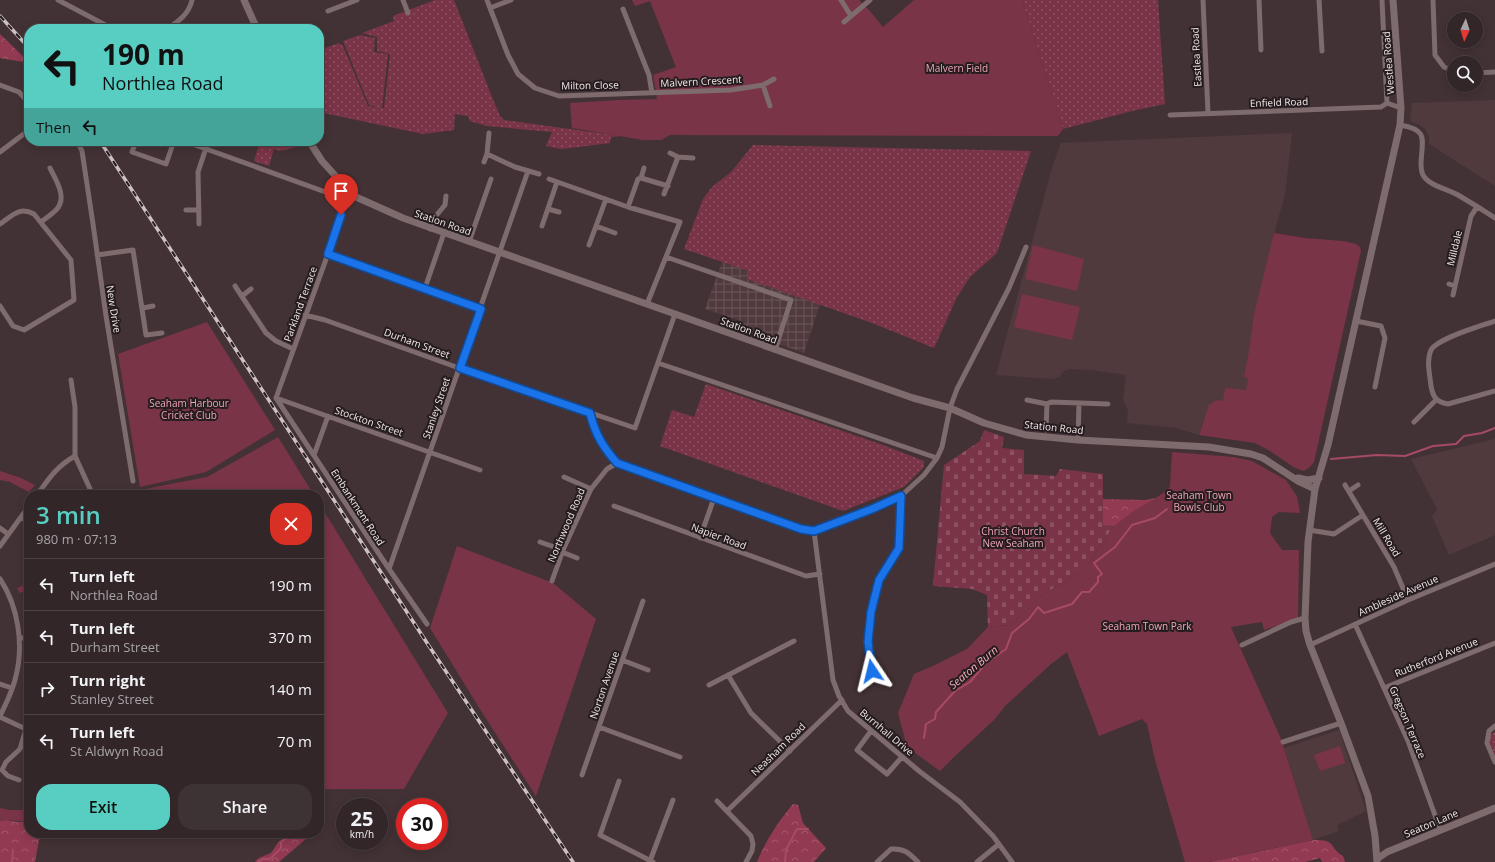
<!DOCTYPE html>
<html lang="en">
<head>
<meta charset="utf-8">
<style>
	body { margin:0; font-family:"Open Sans",sans-serif; background:#3d3234; color:#f1f3f6; height:100vh; display:flex; flex-direction:column; font-size:15px; white-space:nowrap }
	* { box-sizing:border-box; margin:0 }
	p { font-size:13px; color:#a8a5a8 }
	.icon { flex:none; width:22px; height:22px; fill:none; stroke:currentColor; stroke-width:2; stroke-linecap:round; stroke-linejoin:round }
	.map { position:relative; flex:1; overflow:hidden }
	.details { position:absolute; left:24px; top:490px; width:300px; height:348px; display:flex; flex-direction:column; background:#322628; border-radius:16px; box-shadow:0 2px 10px #0003,0 0 0 1px #4d4345 }
	.details>* { flex:none }
	.hud { position:absolute; left:24px; top:24px; width:300px; height:122px; border-radius:16px; box-shadow:0 2px 10px #0003,0 0 0 1px #4d4345; background:#57cec1; color:#111; overflow:hidden }
	.needle { width:26px; rotate:184deg }
	.tools { position:absolute; left:1447px; top:12px; display:grid; gap:8px }
	.tools a { display:grid; place-items:center; width:36px; height:36px; border-radius:50%; background:#322628; box-shadow:0 2px 10px #0003,0 0 0 1px #4d4345; font-size:20px }
	.speed { position:absolute; left:336px; top:798px; display:flex; gap:8px; font-size:20px; font-weight:700; text-align:center }
	.speed>* { display:grid; place-content:center; width:52px; height:52px; border-radius:50%; background:#322628; box-shadow:0 2px 10px #0003,0 0 0 1px #4d4345; line-height:1 }
	.speed small { font-size:10px; font-weight:400 }
	.speed .limit { border:6px solid #d22; background:#fff; color:#111 }
	.pin { position:absolute; display:grid; place-items:center; width:34px; height:34px; color:#fff; margin:-41px -17px; border-radius:50% 50% 50% 0; rotate:-45deg; box-shadow:0 0 4px #0007 }
	.pin .icon { rotate:45deg }
	.me { position:absolute; width:44px; margin:-22px; rotate:350deg; stroke-linejoin:round; filter:drop-shadow(0 0 3px #0008) }
	.turn { display:flex; align-items:center; gap:14px; height:84px; padding:0 12px; font-size:18px }
	.turn .icon { width:52px; height:52px; stroke-width:2.5 }
	.turn b { display:block; font-size:28px; line-height:34px }
	.then { display:flex; align-items:center; height:38px; padding:0 12px; background:#0003; gap:8px; font-size:15px }
	.round { display:grid; place-items:center; flex:none; width:42px; height:42px; border-radius:16px; background:#3d3234 }
	.headline { display:flex; align-items:center; justify-content:space-between; height:68px; padding:0 12px }
	h1 { font-size:24px; font-weight:600; line-height:30px; color:#57cec1 }
	.button { display:flex; gap:8px; margin-top:auto; padding:8px 12px }
	.button a { flex:1; height:46px; border-radius:16px; background:#57cec1; color:#111; font-size:16px; font-weight:600; line-height:46px; text-align:center }
	.button a+a { background:#3d3234; color:#f1f3f6 }
	ul { padding:0; list-style:none }
	li { display:flex; align-items:center; gap:12px; height:52px; padding:0 12px; border-top:1px solid #4d4345 }
	li div { flex:1 }
	li b { display:block; font-size:15px }
	li em { font-style:normal }
	.map>svg:first-child { display:block }
</style>
</head>
<body>
<div class="map">
<svg width="1495" height="862" viewBox="0 0 1495 862">
	<defs>
		<pattern id="industrial-grid" width="8" height="8" patternUnits="userSpaceOnUse"><rect width="8" height="8" fill="#513a3e"/><path d="M0 4h8M4 0v8" fill="none" stroke="#6a565a"/></pattern>
		<pattern id="grass-dots" width="8" height="8" patternUnits="userSpaceOnUse"><rect width="8" height="8" fill="#7a3447"/><path d="M2 2h.1M6 6h.1" fill="none" stroke="#8d5162" stroke-width="1.8" stroke-linecap="round"/></pattern>
		<pattern id="forest-crowns" width="20" height="18" patternUnits="userSpaceOnUse"><rect width="20" height="18" fill="#933a53"/><path d="M2 6a3 3 0 1 1 6 0M12 15a3 3 0 1 1 6 0" fill="none" stroke="#a3566c"/></pattern>
		<pattern id="cemetery-stones" width="16" height="16" patternUnits="userSpaceOnUse"><rect width="16" height="16" fill="#7a3447"/><path d="M2 7V4a2 2 0 0 1 4 0v3zM10 15v-3a2 2 0 0 1 4 0v3z" fill="#8d5162"/></pattern>
	</defs>
	<rect width="100%" height="100%" fill="#433235"/>
	<path fill="#513a3e" d="M1495,100V186L1429,144V137L1426,130L1420,125L1410,121L1412,103Z
		M1292,133L1285,195L1274,233L1246,390L1223,401L1203,421L1199,435L1176,428L1127,423L1128,411L1123,400L1126,375L1091,370L1069,369L1064,371L1059,377L1052,379L996,375L1052,168L1061,143Z
		M1495,439V535L1449,555L1432,516L1437,509L1411,459Z
		M1339,730L1366,811L1337,825L1339,831L1313,840L1284,748Z"/>
	<path fill="url(#industrial-grid)" d="M722,262L749,271L747,279L820,304L804,353L741,331L744,322L705,309Z"/>
	<path fill="url(#grass-dots)" d="M435,0H454L492,97L500,116L504,120L621,136L611,137L610,143L562,149L546,146L552,132L487,126L470,121L468,116L455,114L454,130L423,134L319,112V50L339,43L343,46L368,106L379,108L369,105L343,41L360,35L375,38L374,52L388,54L382,108H384L390,54L377,51V37L362,33L394,21L393,16Z
		M1022,0H1158L1165,104L1132,111L1063,129Z
		M260,141H295L297,147L280,151L274,149L269,166L254,161Z
		M753,145L1031,151L997,253L970,277L957,297L934,348L872,323L747,279L749,271L684,249L703,199L712,187L731,172Z
		M706,384L883,445L924,461V467L904,487L843,511L660,446L672,410L694,417Z
		M1495,732V755L1489,740L1491,734Z"/>
	<path fill="url(#forest-crowns)" d="M0,34L29,62V63L0,58Z
		M1168,496L1124,528L1103,525L1102,499L1145,500Z
		M793,804L798,805L803,823L826,848L814,862H757C766,840 778,822 793,804Z
		M6,820L17,822H29V833H45L39,840L35,862H0V821Z
		M298,833H313L279,862H255L259,858L271,853L279,841Z
		M1313,840C1338,840 1327,846 1343,856L1345,862H1322L1320,858L1305,862H1209Z"/>
	<path fill="url(#cemetery-stones)" d="M984,430L1004,437L1002,448L1024,450V474L1056,476L1060,469L1103,474V525L1113,527L1085,569L1039,597L1023,614L1010,625L988,627L987,595L972,589L933,586L944,465L980,441Z"/>
	<path fill="#7a3447" d="M632,0H859L869,10L883,27L914,0H1022L1063,129L1058,136L670,135L661,140H643L572,128L570,103L618,100L657,99L653,75L676,67L650,1L635,6Z
		M1274,233L1305,238L1343,241L1356,244L1360,247L1361,251L1314,462L1310,467L1304,471L1295,468L1270,451L1255,443L1199,435L1209,405L1217,400L1223,401L1225,388L1246,390L1248,378L1244,377L1249,351L1254,314Z
		M1033,245L1084,259L1077,291L1025,279Z
		M1022,294L1080,307L1072,340L1014,327Z
		M207,322L275,430L206,472L140,487L118,354Z
		M278,437L314,495H141L140,490L207,477Z
		M1172,452L1233,457L1252,461L1286,480L1297,496L1300,513L1279,512L1272,517L1270,533L1282,550H1299L1298,618L1264,630L1262,622L1231,627L1281,739L1313,840L1209,862H1185L1155,760L1147,724L1142,719L1099,736L1067,652L1051,664L1005,706L994,720L955,756L940,771L907,747L898,713L914,674L935,665L967,649L988,627L1010,625L1023,614L1039,597L1085,569L1113,527L1132,512L1162,494L1170,487Z
		M0,471L21,478L35,485L29,492L10,482L0,480Z
		M319,503L448,713L404,789H319Z
		M457,546L553,583L596,619L536,796L483,714L430,628Z
		M29,583V589L20,593L17,588Z
		M1340,746L1345,763L1320,771L1314,755Z
		M0,808L9,810H29V822C19,822 9,819 0,821Z"/>
	<g fill="none" stroke-linecap="round" stroke-linejoin="round">
		<path stroke="#a64b63" stroke-width="2" d="M1331,459L1377,455L1405,456L1433,446L1456,444L1464,436L1482,433L1495,428
			M924,738L926,724L935,719L936,712L955,691L970,682L986,663L1006,649L1012,633L1029,619L1038,607L1044,613L1072,604L1082,592H1089L1098,582V577L1102,574L1094,563L1115,547L1132,525L1155,518L1167,509
			M12,862L13,850
			M259,862L262,859H270L281,848V842L293,833
			M785,862L786,850L797,829H808"/>
		<path stroke="#7e6b6e" stroke-width="5" d="M58,0L113,29
			M403,0L408,13
			M487,0L508,55L518,74L535,88L559,96L731,90L763,85L774,79
			M841,0L851,16
			M1203,0L1208,113
			M1259,0L1261,50
			M1319,0L1322,51
			M1382,0L1387,103
			M1433,0L1435,55L1444,67L1454,71
			M490,8L511,0
			M623,9L649,75L652,93
			M328,11L357,0
			M844,22L870,0
			M167,29C179,21 189,14 192,0
			M1476,73L1495,72
			M0,85L19,92L29,103
			M763,85L770,106
			M1387,103L1401,108
			M1170,115L1381,107L1387,103
			M1400,125C1429,130 1422,139 1421,163C1421,167 1421,171 1423,175C1429,186 1448,189 1458,195C1470,202 1483,210 1495,218
			M77,141L82,151L93,224L106,316L133,481
			M136,141L132,152L166,164L174,141
			M184,141L331,194L347,193L345,203L338,226L276,398
			M0,152L29,130
			M670,153L678,157L693,158
			M487,154L515,167L539,174
			M484,162L487,154L489,133
			M641,178L644,168
			M549,179L628,207L680,222L647,304
			M664,194L678,157
			M628,207L638,179L641,178L668,186
			M548,209L559,212
			M186,210H199
			M41,222C46,218 51,215 56,210C68,198 56,180 50,168
			M0,224C12,216 19,206 34,214L71,260L74,300L24,330L13,326L0,306
			M199,224L198,172L206,148
			M542,226L557,182
			M596,226L615,233
			M430,229L435,217L445,205L446,196
			M469,242L491,179
			M589,245L606,199
			M328,254L481,309
			M97,255L133,250L146,335L162,333
			M666,257L791,300L775,350
			M1449,284L1455,286
			M235,286L266,333L276,341L293,349
			M425,288L444,233
			M1453,295L1471,216L1477,207
			M242,296L251,289
			M143,308L153,306
			M305,315L325,320L459,368L635,428L675,314
			M1356,321L1381,326L1385,338L1375,387
			M1495,321C1481,326 1438,338 1431,350C1426,361 1430,375 1431,386C1433,398 1437,402 1448,404L1495,391
			M658,363L937,458
			M71,380L75,407V456L91,491
			M276,398L389,569L427,624
			M276,398L480,470
			M1027,400L1047,404L1046,430
			M1047,404L1051,402L1108,404
			M590,413C595,434 603,447 617,463L801,529L814,531L872,509L901,496L924,475L937,458L942,447L950,408L957,389L1009,288L1026,247
			M1414,422L1436,400
			M1078,440L1079,403
			M314,455L328,416
			M564,477L591,489
			M1345,485L1394,567L1408,600
			M1349,491L1358,485
			M37,495C50,477 56,467 75,456
			M614,506L806,576L820,574
			M21,517L29,523
			M0,528L8,534
			M1309,530L1334,534L1363,515
			M814,531L833,680L839,696L848,711L919,771L960,802L993,836L1012,862
			M700,538L714,498
			M540,542L563,550
			M0,546L29,506
			M562,552L577,558
			M389,569L528,171
			M0,579C18,606 24,644 16,676C13,690 6,704 0,716
			M552,581L563,550L591,489L607,469L617,463
			M1355,624L1408,741L1440,829
			M19,638H29
			M1242,645L1291,622L1305,618
			M1310,645L1408,600L1495,564
			M622,660L648,670
			M872,671L867,642L871,612L879,580L899,548L901,496
			M728,675L751,713L790,751
			M0,684L12,688
			M709,685L794,641
			M1384,688L1495,643
			M0,717L28,730
			M1495,726L1489,731L1487,743L1495,762
			M599,727L680,757
			M871,731L857,750L887,774L902,757
			M1283,742L1341,723
			M582,775L643,601
			M19,780L8,776L2,770L6,762L20,749L26,729
			M619,781L600,835L653,862
			M717,801L751,836L753,844L752,851L746,862
			M727,811L842,700
			M650,861L673,800
			M877,862L891,849C904,848 909,853 918,862
			M977,862L999,844"/>
		<path stroke="#7e6b6e" stroke-width="7" d="M244,0L257,29
			M309,141L322,161L341,182L347,193L403,218L913,398L950,408L984,423L1026,435L1078,440L1209,447L1251,454L1263,458L1298,481L1315,489
			M1298,478L1308,480L1319,478
			M1377,859L1387,852L1495,808
			M1377,862L1375,836L1368,796L1341,723L1310,645L1306,631L1305,618L1308,542L1315,489L1328,445L1400,125L1401,108L1393,0"/>
		<g stroke="#cec1c3" stroke-width="3.5">
			<path id="rail" d="M0,16L29,48
				M100,141L429,646L573,862"/>
		</g>
		<use href="#rail" stroke="#241c1e" stroke-width="2" stroke-dasharray="6" stroke-linecap="butt"/>
	</g>
	<g fill="none" stroke-linecap="round" stroke-linejoin="round">
		<g stroke="#114b97" stroke-width="10">
			<path id="route" d="M341,215L328,254L481,309L460,368L590,413C595,434 603,447 617,463L801,529L814,531L872,509L901,496L899,548L879,580L871,612L868,642L872,671"/>
		</g>
		<use href="#route" stroke="#1a73e8" stroke-width="7"/>
	</g>
	<g text-anchor="middle" dominant-baseline="central" stroke-width="4" stroke-linejoin="round" paint-order="stroke">
		<g font-size="10" fill="#f2e6e8" stroke="#241c1e">
			<text transform="translate(1196 57) rotate(-93)">Eastlea Road</text>
			<text transform="translate(1388 63) rotate(-94)">Westlea Road</text>
			<text transform="translate(701 81) rotate(-3)">Malvern Crescent</text>
			<text transform="translate(590 85) rotate(-1)">Milton Close</text>
			<text transform="translate(1279 102) rotate(-2)">Enfield Road</text>
			<text transform="translate(443 222) rotate(19)">Station Road</text>
			<text transform="translate(1454 248) rotate(-77)">Milldale</text>
			<text transform="translate(300 304) rotate(-70)">Parkland Terrace</text>
			<text transform="translate(114 309) rotate(81)">New Drive</text>
			<text transform="translate(749 330) rotate(20)">Station Road</text>
			<text transform="translate(417 343) rotate(20)">Durham Street</text>
			<text transform="translate(436 408) rotate(-71)">Stanley Street</text>
			<text transform="translate(369 421) rotate(19)">Stockton Street</text>
			<text transform="translate(1054 427) rotate(6)">Station Road</text>
			<text transform="translate(358 507) rotate(57)">Embankment Road</text>
			<text transform="translate(566 525) rotate(-67)">Northwood Road</text>
			<text transform="translate(719 536) rotate(20)">Napier Road</text>
			<text transform="translate(1387 537) rotate(59)">Mill Road</text>
			<text transform="translate(1398 595) rotate(-24)">Ambleside Avenue</text>
			<text transform="translate(1436 657) rotate(-22)">Rutherford Avenue</text>
			<text transform="translate(604 685) rotate(-71)">Norton Avenue</text>
			<text transform="translate(1408 722) rotate(67)">Gregson Terrace</text>
			<text transform="translate(887 732) rotate(40)">Burnhall Drive</text>
			<text transform="translate(778 749) rotate(-44)">Neasham Road</text>
			<text transform="translate(1431 823) rotate(-23)">Seaton Lane</text>
		</g>
		<g font-size="10" fill="#f1a6b6" stroke="#241c1e">
			<text x="957" y="68">Malvern Field</text>
			<text x="189" y="403">Seaham Harbour<tspan x="189" dy="12">Cricket Club</tspan></text>
			<text x="1199" y="495">Seaham Town<tspan x="1199" dy="12">Bowls Club</tspan></text>
			<text x="1013" y="531">Christ Church<tspan x="1013" dy="12">New Seaham</tspan></text>
			<text x="1147" y="626">Seaham Town Park</text>
		</g>
		<g font-size="11" font-style="italic" fill="#faaebe" stroke="#241c1e">
			<text transform="translate(973 667) rotate(-40)">Seaton Burn</text>
		</g>
	</g>
</svg>
<div class="tools">
<a><svg class="needle" viewBox="-14 -14 28 28"><path d="M0-13l5 13h-10z" fill="#e53935"/><path d="M0 13l5-13h-10z" fill="#a8a5a8"/></svg></a>
<a><svg class="icon" aria-label="search" viewBox="0 0 24 24"><circle cx="10" cy="10" r="6"/><path d="M15 15l6 6"/></svg></a>
</div>
<div class="speed"><div>25<small>km/h</small></div><div class="limit">30</div></div>
<div class="pin" style="left:341px;top:215px;background:#d93025"><svg class="icon" aria-label="arrive" viewBox="0 0 24 24"><path d="M6 21V4h12l-3 4 3 4H6"/></svg></div>
<svg class="me" style="left:872px;top:671px" viewBox="-20 -20 40 40"><path d="M0-17L14 15 0 8-14 15z" fill="#1a73e8" stroke="#fff" stroke-width="4"/></svg>
<div class="hud">
<div class="turn"><svg class="icon" aria-label="left" viewBox="0 0 24 24"><path d="M17 20v-9H6M10 6l-5 5 5 5"/></svg><div><b>190 m</b>Northlea Road</div></div>
<div class="then">Then<svg class="icon" aria-label="left" viewBox="0 0 24 24"><path d="M17 20v-9H6M10 6l-5 5 5 5"/></svg></div>
</div>
<section class="details">
<div class="headline"><div><h1>3 min</h1><p>980 m · 07:13</p></div><a class="round" style="background:#d93025;color:#fff"><svg class="icon" aria-label="close" viewBox="0 0 24 24"><path d="M6 6l12 12M18 6L6 18"/></svg></a></div>
<ul>
<li><svg class="icon" aria-label="left" viewBox="0 0 24 24"><path d="M17 20v-9H6M10 6l-5 5 5 5"/></svg><div><b>Turn left</b><p>Northlea Road</p></div><em>190 m</em></li>
<li><svg class="icon" aria-label="left" viewBox="0 0 24 24"><path d="M17 20v-9H6M10 6l-5 5 5 5"/></svg><div><b>Turn left</b><p>Durham Street</p></div><em>370 m</em></li>
<li><svg class="icon" aria-label="right" viewBox="0 0 24 24"><path d="M7 20v-9h11M14 6l5 5-5 5"/></svg><div><b>Turn right</b><p>Stanley Street</p></div><em>140 m</em></li>
<li><svg class="icon" aria-label="left" viewBox="0 0 24 24"><path d="M17 20v-9H6M10 6l-5 5 5 5"/></svg><div><b>Turn left</b><p>St Aldwyn Road</p></div><em>70 m</em></li>
</ul>
<div class="button"><a>Exit</a><a>Share</a></div>
</section>
</div>
</body>
</html>
